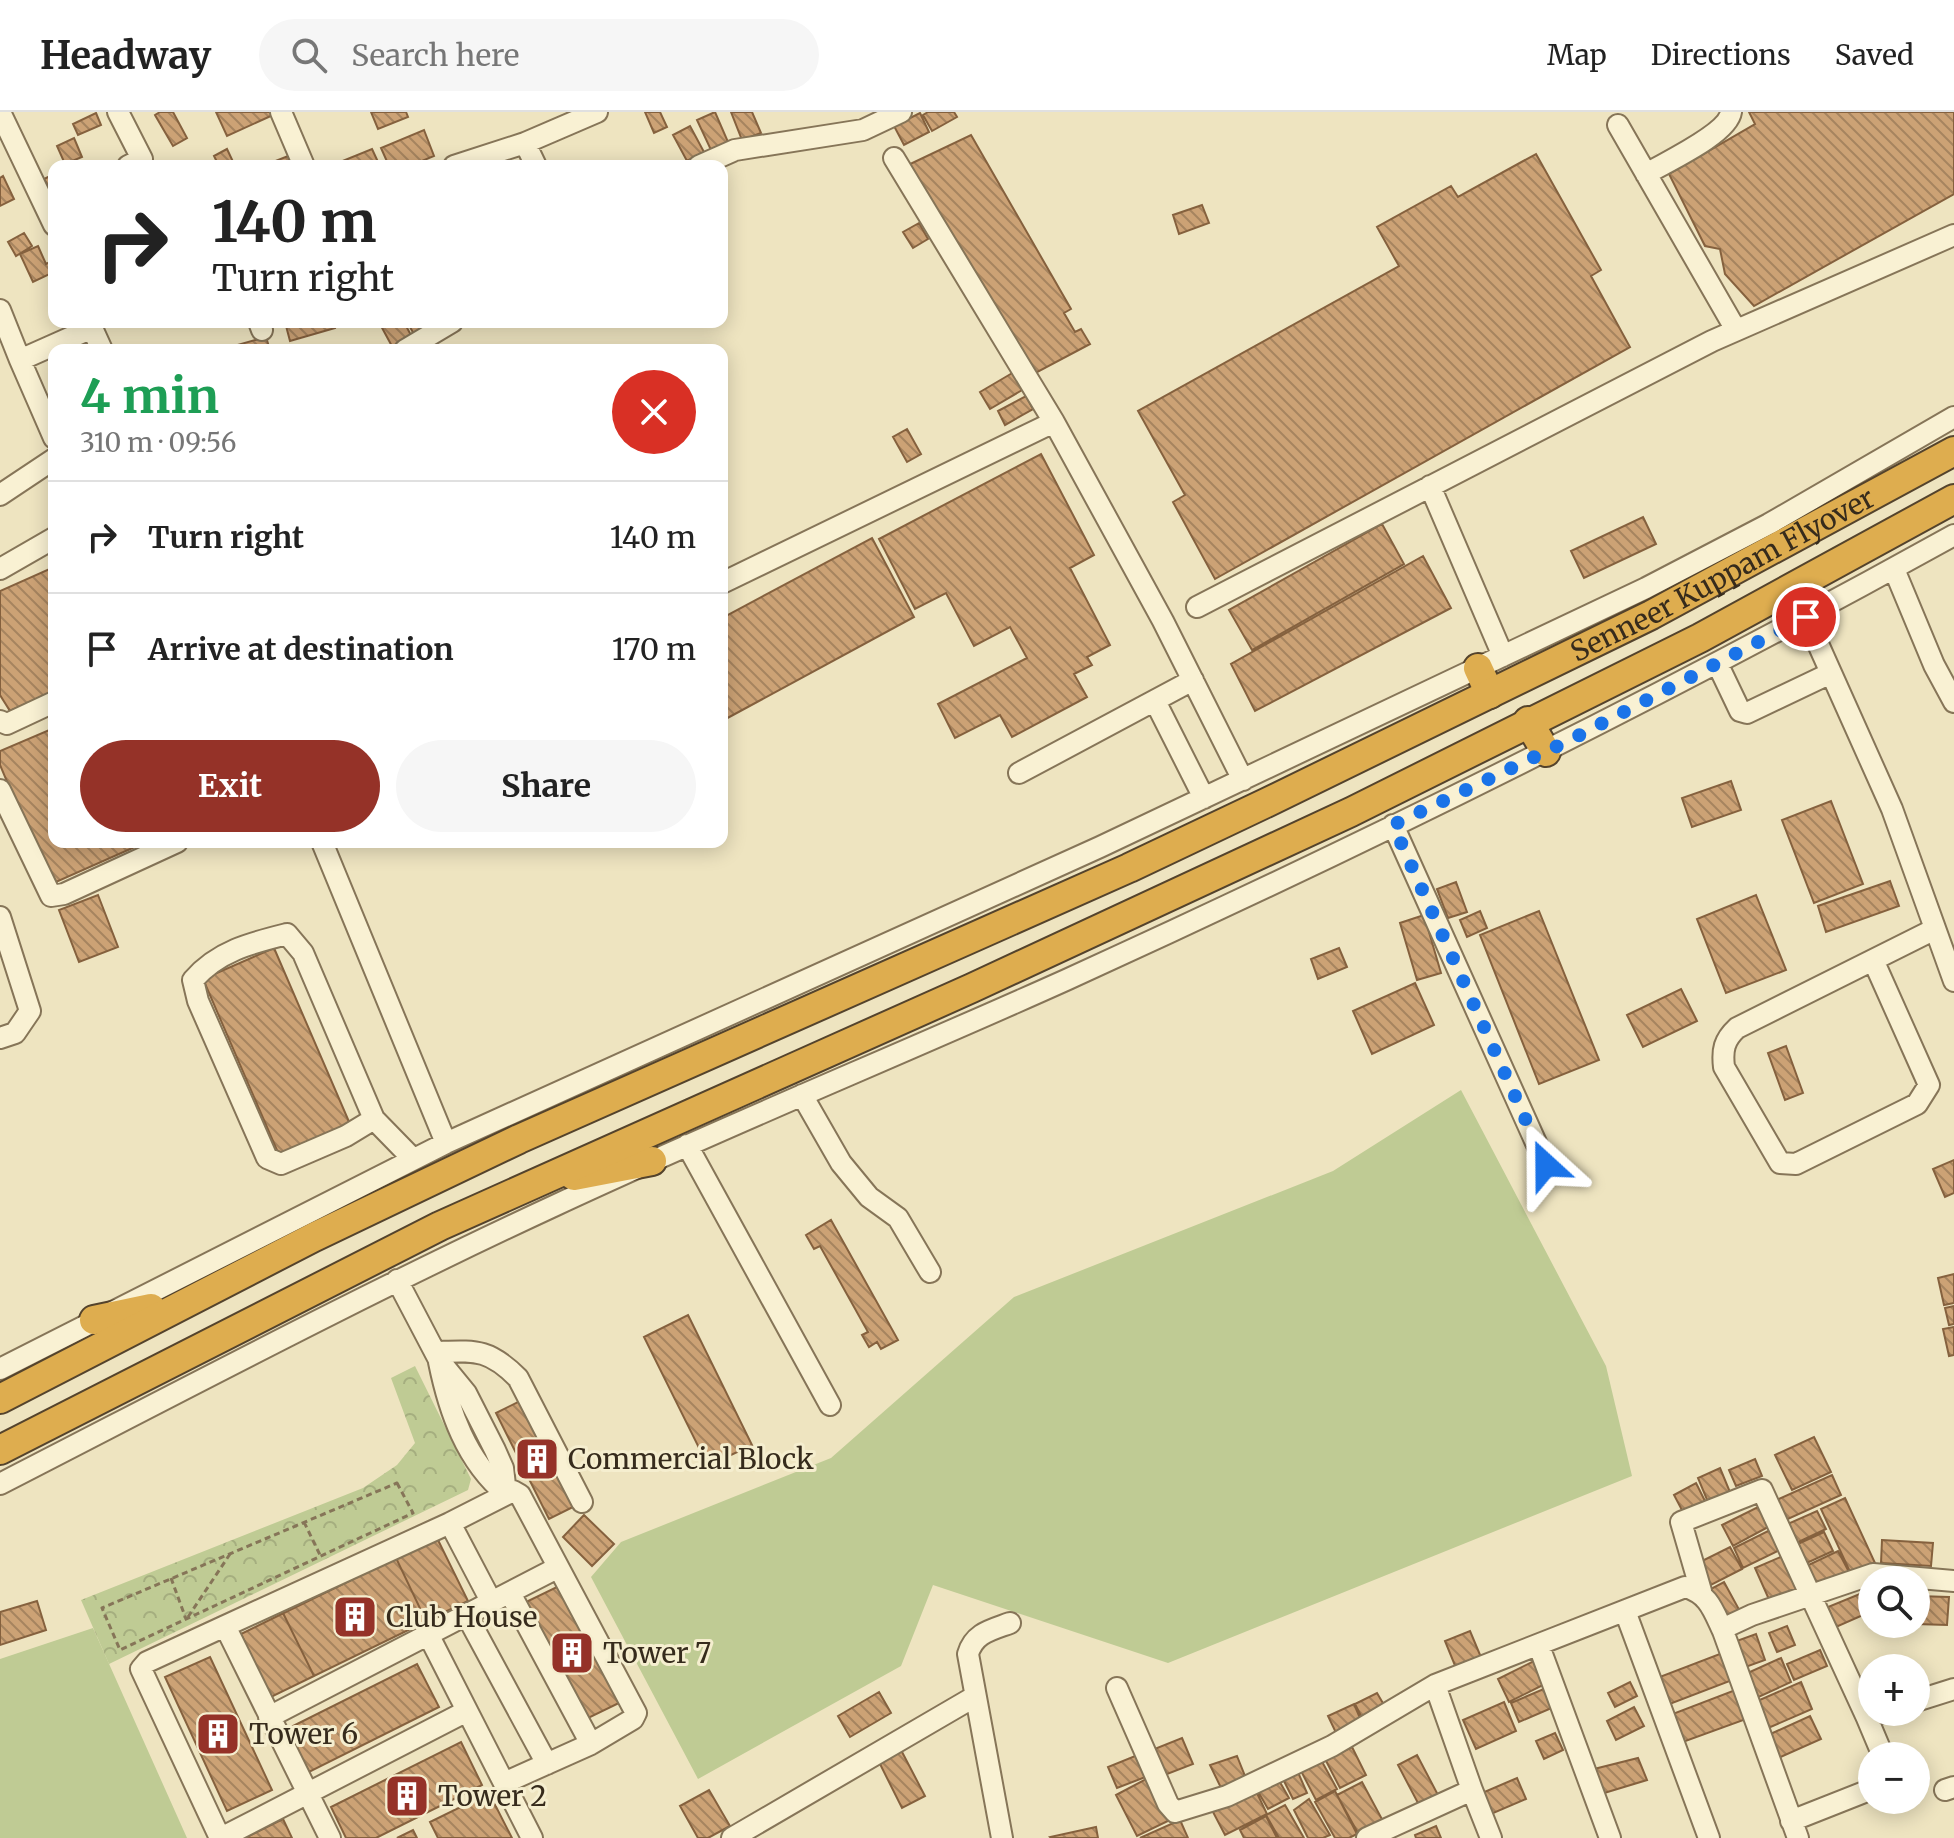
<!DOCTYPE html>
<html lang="en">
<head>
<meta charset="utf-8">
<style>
	body { margin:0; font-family:Merriweather,serif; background:#f6f6f6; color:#222; height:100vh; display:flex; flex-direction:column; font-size:30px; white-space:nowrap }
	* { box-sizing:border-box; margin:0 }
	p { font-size:26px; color:#767676 }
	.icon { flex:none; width:44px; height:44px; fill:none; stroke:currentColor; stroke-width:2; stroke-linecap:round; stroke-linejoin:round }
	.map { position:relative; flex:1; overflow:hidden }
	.details { position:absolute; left:48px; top:232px; width:680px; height:504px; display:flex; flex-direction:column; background:#fff; border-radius:16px; box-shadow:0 4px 20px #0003 }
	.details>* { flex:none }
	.top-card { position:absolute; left:48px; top:48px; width:680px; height:168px; border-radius:16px; box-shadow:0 4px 20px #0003; background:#fff; color:#222; overflow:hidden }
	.fabs { position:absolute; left:1858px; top:1454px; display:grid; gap:16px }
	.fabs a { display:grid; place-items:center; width:72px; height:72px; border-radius:50%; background:#fff; box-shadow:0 4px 20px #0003; font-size:40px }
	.pin { position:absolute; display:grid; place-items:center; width:68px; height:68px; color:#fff; margin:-34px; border:4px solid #fff; border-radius:50%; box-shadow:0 2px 8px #0007 }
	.me { position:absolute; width:88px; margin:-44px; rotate:336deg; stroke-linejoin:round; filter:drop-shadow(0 0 6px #0008) }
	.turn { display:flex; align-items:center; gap:28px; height:168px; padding:0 32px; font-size:36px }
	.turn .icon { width:104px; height:104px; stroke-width:2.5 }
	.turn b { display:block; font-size:56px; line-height:68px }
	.round { display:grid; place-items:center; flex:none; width:84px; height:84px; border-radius:42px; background:#f6f6f6 }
	.overview { display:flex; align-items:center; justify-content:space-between; height:136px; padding:0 32px }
	h1 { font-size:48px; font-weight:700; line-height:60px; color:#1e9e55 }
	.primary-button { display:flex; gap:16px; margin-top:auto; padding:16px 32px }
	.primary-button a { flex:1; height:92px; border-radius:48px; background:#953228; color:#fff; font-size:32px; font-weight:700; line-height:92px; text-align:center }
	.primary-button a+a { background:#f6f6f6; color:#222 }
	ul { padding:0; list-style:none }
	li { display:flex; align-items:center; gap:24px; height:112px; padding:0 32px; border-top:2px solid #e0e0e0 }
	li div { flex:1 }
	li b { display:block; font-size:30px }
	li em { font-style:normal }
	header { display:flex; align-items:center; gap:48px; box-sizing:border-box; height:112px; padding:0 40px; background:#fff; border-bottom:2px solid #e0e0e0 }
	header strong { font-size:38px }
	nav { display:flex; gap:44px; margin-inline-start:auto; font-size:28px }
	.search { width:560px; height:72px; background:#f6f6f6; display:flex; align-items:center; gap:20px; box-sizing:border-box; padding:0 28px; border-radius:44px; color:#767676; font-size:30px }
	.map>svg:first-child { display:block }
</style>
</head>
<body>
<header>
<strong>Headway</strong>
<div class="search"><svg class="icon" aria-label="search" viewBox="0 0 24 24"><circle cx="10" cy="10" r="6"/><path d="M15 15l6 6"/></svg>Search here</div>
<nav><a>Map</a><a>Directions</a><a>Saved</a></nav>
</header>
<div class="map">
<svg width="1954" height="1726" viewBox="0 0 1954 1726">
	<defs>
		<pattern id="park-crowns" width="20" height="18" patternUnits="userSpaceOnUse" patternTransform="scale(2)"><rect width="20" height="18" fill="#bfcb94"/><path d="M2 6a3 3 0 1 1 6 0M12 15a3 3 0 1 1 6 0" fill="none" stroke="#a5ae7f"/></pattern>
		<pattern id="building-back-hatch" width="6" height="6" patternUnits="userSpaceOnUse" patternTransform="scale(2)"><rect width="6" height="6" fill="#cca275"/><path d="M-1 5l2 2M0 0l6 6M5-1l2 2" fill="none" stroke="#a6845f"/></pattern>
	</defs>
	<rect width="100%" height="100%" fill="#eee4c0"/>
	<path fill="#bfcb94" d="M1461,978L1606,1254L1632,1364L1168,1551L933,1473L901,1554L698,1667L591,1465L621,1430L831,1346L1014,1185L1333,1059Z
		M93,1516L187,1726H0V1547Z"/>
	<path fill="url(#park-crowns)" d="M415,1254L471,1367L468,1378L109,1552L81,1488L363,1376L397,1353L415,1331L391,1266Z"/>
	<path fill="url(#building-back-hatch)" stroke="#85613e" stroke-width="2" d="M160,0H173L187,26L173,34L155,3Z
		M216,0H271L273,3L227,24Z
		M371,0H406L408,5L378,17Z
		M645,0H660L667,15L654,21Z
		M715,0L728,30L711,38L697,8Z
		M731,0H752L761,21L742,28Z
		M928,0H954L957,5L932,19L923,3Z
		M1749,0H1954V82L1754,194L1725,162L1720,137L1705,134L1669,62L1755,12Z
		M96,1L101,13L78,23L73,12Z
		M920,1L929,20L904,33L894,14Z
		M690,14L704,40L687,49L673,23Z
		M424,18L434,44L410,54H389L381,36Z
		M971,23L1071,197L1064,201L1075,220L1081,217L1090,232L1028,265L906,54Z
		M74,26L82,45L65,52L57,34Z
		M227,37L235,54H219L214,44Z
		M372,37L378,50L342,54L340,50Z
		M1536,42L1601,158L1591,164L1630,235L1215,467L1173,390L1185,383L1138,299L1399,154L1377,115L1451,74L1458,85Z
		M288,44L292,54H263Z
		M54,62V82L52,83L44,67Z
		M3,64L14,87L0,94V66Z
		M1202,93L1209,111L1179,122L1173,103Z
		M919,111L928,127L913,136L903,120Z
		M24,121L32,134L16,144L8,130Z
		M38,134L46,152L53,148L54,160L33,170L20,142Z
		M285,210H334L335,216L290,229Z
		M404,210L414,229L394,238L380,212Z
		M407,210H433L418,229Z
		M266,225L270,238H220Z
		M1014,260L1024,277L990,297L980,280Z
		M1026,284L1033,297L1005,313L998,299Z
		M907,317L921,342L907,350L893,325Z
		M1041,342L1094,443L1070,456L1110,533L1087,545L1092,553L1074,562L1087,585L1012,625L1000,603L955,626L938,592L1027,546L1010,515L974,534L946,481L915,497L879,427Z
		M1643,405L1656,432L1584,466L1571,439Z
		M1382,412L1404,452L1252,538L1229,498Z
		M872,426L914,505L722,609V506Z
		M1423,444L1451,496L1255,599L1231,552Z
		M54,455V579L10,599L0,583V479Z
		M54,616V730H146L56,770L21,703L0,653V639Z
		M1731,669L1741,698L1692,715L1682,686Z
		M1831,689L1863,772L1814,791L1782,708Z
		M1890,769L1899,794L1826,820L1818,794Z
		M1456,770L1467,800L1448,806L1437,777Z
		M98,783L118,835L79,850L59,798Z
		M1756,783L1786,858L1726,881L1697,807Z
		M1480,799L1487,816L1467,825L1460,808Z
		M1539,799L1599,948L1539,972L1480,823Z
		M1424,803L1441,861L1417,868L1400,811Z
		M274,836L350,1012L279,1043L203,867Z
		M1339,836L1347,855L1318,867L1311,847Z
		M1415,871L1434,913L1372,942L1353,899Z
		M1681,877L1697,909L1643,935L1627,903Z
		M1786,934L1803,981L1785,988L1768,941Z
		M1954,1048V1081L1945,1085L1933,1057Z
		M831,1108L898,1228L881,1237L877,1230L869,1235L862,1223L868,1220L820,1134L814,1137L806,1123Z
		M1954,1162V1191L1944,1193L1938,1166Z
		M1954,1194V1212L1949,1213L1945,1196Z
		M688,1203L752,1333L708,1354L644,1225Z
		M1954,1215V1243L1949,1244L1943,1217Z
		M524,1287L577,1393L549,1407L496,1301Z
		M1814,1325L1831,1360L1792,1378L1775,1343Z
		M1755,1347L1762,1364L1736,1374L1729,1358Z
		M1720,1356L1732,1385L1710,1395L1698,1366Z
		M1832,1363L1841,1383L1779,1411L1770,1391Z
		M1696,1371L1706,1391L1684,1402L1674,1383Z
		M1845,1386L1875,1451L1851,1462L1821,1397Z
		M1760,1394L1770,1414L1733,1434L1722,1413Z
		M1817,1399L1826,1417L1790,1434L1781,1415Z
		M584,1403L614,1432L592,1454L563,1425Z
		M1772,1417L1782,1437L1743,1456L1734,1436Z
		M1824,1420L1833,1439L1798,1455L1789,1436Z
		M437,1426L468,1489L271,1585L241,1522Z
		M437,1426L468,1489L426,1509L396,1446Z
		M1882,1428L1933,1431L1931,1454L1881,1451Z
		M1730,1435L1742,1457L1705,1476L1694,1453Z
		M1838,1439L1849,1460L1810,1478L1800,1457Z
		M1783,1444L1799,1480L1771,1492L1755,1456Z
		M1724,1470L1742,1503L1724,1512L1707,1479Z
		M563,1472L621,1590L580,1610L522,1492Z
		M1872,1477V1499L1836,1515L1828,1495Z
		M1916,1484L1949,1485L1947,1513L1916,1512Z
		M37,1489L46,1518L0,1533V1500Z
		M283,1501L314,1564L271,1585L241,1522Z
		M1787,1514L1795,1533L1777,1540L1769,1521Z
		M1470,1519L1483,1550L1458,1561L1445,1529Z
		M1756,1522L1765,1548L1740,1557L1731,1531Z
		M1820,1538L1827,1554L1794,1568L1787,1552Z
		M1725,1540L1735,1567L1667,1593L1657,1566Z
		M210,1545L272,1678L227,1699L165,1565Z
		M1781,1546L1791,1570L1752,1588L1741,1564Z
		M1534,1549L1545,1572L1509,1590L1498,1567Z
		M417,1552L439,1595L309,1660L287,1617Z
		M1630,1570L1637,1584L1615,1595L1608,1581Z
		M1801,1570L1812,1597L1766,1617L1755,1590Z
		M1546,1576L1554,1595L1519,1610L1511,1591Z
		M1738,1577L1749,1606L1680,1631L1670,1603Z
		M879,1580L891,1601L850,1625L838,1604Z
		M1377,1581L1387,1598L1364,1610L1355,1592Z
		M1504,1590L1516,1619L1476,1637L1463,1608Z
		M1354,1592L1363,1613L1338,1625L1328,1604Z
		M1634,1595L1644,1614L1616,1628L1607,1609Z
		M1810,1604L1821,1627L1776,1647L1766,1624Z
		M1555,1621L1563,1638L1544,1647L1536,1629Z
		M1182,1626L1193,1652L1162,1664L1152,1638Z
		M461,1630L482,1673L376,1726H346L331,1695Z
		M1352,1635L1366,1663L1340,1676L1324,1645L1330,1642L1332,1645Z
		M901,1638L925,1684L902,1696L879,1650Z
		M1140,1642L1148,1664L1117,1676L1108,1655Z
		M1417,1643L1438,1683L1419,1693L1398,1653Z
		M1237,1644L1247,1669L1223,1680L1210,1653Z
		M1320,1646L1337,1677L1316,1688L1300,1657Z
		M1638,1646L1647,1668L1601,1682L1594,1657Z
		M1297,1658L1307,1681L1293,1687L1283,1667Z
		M1152,1664L1174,1706L1137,1724L1116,1683Z
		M1277,1665L1289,1686L1268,1697L1256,1676Z
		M1517,1666L1526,1687L1491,1702L1482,1681Z
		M1362,1670L1383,1709L1359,1723L1337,1683Z
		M709,1678L730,1714L708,1726H698L680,1694Z
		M1256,1679L1267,1702L1225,1723L1213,1700Z
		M1335,1679L1357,1722L1349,1726H1335L1315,1690Z
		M489,1681L512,1726H438L430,1710Z
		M1309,1687L1330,1723L1323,1726H1308L1294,1698Z
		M1285,1693L1304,1726H1279L1266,1703Z
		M1266,1704L1277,1726H1244L1240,1718Z
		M283,1707L292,1726H245Z
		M1180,1708L1188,1726H1140Z
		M1436,1714L1441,1726H1416L1415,1723Z
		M1096,1715L1098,1726H1051L1050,1725Z
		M413,1718L417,1726H397Z"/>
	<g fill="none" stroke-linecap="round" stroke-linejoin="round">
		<g stroke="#867558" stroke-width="24">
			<path id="minor" d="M0,0L54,113
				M118,0L142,47L128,54
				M281,0L304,54
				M1618,13L1736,218
				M525,31L536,54
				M894,46L1054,310L1163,509L1243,668
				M454,54L525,31L597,0
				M699,54L735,38L863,18L901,0
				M1646,62C1666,50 1728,22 1731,0
				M0,198L20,248L92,216V210
				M259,210L262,218
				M92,216L102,238
				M405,238L452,210
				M20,248L54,326
				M1430,374L1503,544
				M0,383L54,347
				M0,457L54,426
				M1894,457L1934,553L1954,590
				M722,471L1054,310
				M1197,495L1712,229L1954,123
				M1806,505L1892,697L1954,869
				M1718,553L1740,599L1747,601L1831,561
				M1155,589L1204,686
				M0,609L7,612L54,590
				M1019,661L1193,568
				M0,678L51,784L64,782L177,730
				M1393,713L1546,1053
				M322,730L446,1031
				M0,805L30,899L15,921L0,926
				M1874,850L1929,973L1917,992L1796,1052L1780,1051L1724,955C1722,938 1724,928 1737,916L1935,817
				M802,983L841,1051L869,1085L898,1106L930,1160
				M374,1007L346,1024L281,1052L267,1046L198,889L193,868C218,839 251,831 287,822L303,841L374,1007L413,1047
				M687,1033L830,1293
				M397,1168L439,1248L466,1281L495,1338L503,1356L506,1382
				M435,1240C475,1239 488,1236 518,1266L582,1390
				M439,1250C449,1299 466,1349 506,1382
				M0,1257L446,1031L1100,735L1646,476L1769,412L1954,305
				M0,1372C185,1277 368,1180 556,1093C725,1014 897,944 1066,868C1367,731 1664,584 1954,423
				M1701,1479L1681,1410L1762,1378L1867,1606L1882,1600
				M510,1481L591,1632
				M492,1491L450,1411L513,1379L520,1383L636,1601L633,1607L591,1632L504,1671
				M1625,1499L1709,1726
				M467,1504L547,1652
				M1722,1517L1752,1503L1873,1462L1954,1469
				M429,1524L532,1726
				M1539,1534L1610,1726
				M1435,1573L1472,1678
				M1117,1576L1168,1692L1175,1700L1227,1684L1332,1634L1435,1573L1685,1475C1709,1482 1713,1498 1723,1519L1798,1726
				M1916,1589L1954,1577
				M269,1605L557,1456
				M1867,1606L1883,1644
				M1945,1678L1954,1675
				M1791,1709L1872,1677
				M220,1726L141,1557L147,1550L225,1514
				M221,1726L467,1599
				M330,1726L225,1514L450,1411
				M732,1726L974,1585
				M1002,1726L968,1542C974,1521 991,1518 1010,1511
				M1367,1726L1472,1678L1491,1726"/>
		</g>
		<g stroke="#54432c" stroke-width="32">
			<g id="highway">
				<path d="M1478,556L1490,582"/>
				<path d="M1528,609L1546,640"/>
				<path d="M574,1064L652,1049"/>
				<path d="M94,1208L151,1196"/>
				<path id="s1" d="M0,1287L314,1125L519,1027L1129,756L1266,691L1651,503L1954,339"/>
				<path d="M0,1338L440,1114L972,876L1351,700L1700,526L1954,387"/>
			</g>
		</g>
		<path stroke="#867558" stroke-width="3" stroke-dasharray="6 4" stroke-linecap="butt" d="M397,1371L413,1401L120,1538L102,1496Z
			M304,1410L320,1443
			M171,1466L186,1507
			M188,1505L230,1442"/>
		<use href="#minor" stroke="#f9f1d3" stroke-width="20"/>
		<use href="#highway" stroke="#dead4f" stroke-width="28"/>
	</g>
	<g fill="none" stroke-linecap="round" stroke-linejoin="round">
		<path stroke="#1a73e8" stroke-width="14" stroke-dasharray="0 25.2" d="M1546,1053L1393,713L1570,628L1806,505"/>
	</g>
	<defs>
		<g id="building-square" transform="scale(2.3)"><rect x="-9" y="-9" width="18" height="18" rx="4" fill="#953228" stroke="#f5eecf"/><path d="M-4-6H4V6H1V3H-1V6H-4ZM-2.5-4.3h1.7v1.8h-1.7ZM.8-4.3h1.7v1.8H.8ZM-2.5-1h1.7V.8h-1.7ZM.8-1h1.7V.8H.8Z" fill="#fff"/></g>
	</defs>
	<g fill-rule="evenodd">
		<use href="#building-square" x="537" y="1347"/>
		<use href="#building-square" x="355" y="1505"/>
		<use href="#building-square" x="572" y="1541"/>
		<use href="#building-square" x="218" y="1622"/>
		<use href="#building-square" x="407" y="1684"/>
	</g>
	<g text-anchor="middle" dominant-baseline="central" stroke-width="6" stroke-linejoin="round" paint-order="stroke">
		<g font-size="28" fill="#362b1c" stroke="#f5eecf">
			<text stroke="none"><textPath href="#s1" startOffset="1910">Senneer Kuppam Flyover</textPath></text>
		</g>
		<g font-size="28" fill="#362b1c" stroke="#f5eecf" text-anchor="start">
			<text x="568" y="1347">Commercial Block</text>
			<text x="386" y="1505">Club House</text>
			<text x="603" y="1541">Tower 7</text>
			<text x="249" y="1622">Tower 6</text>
			<text x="438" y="1684">Tower 2</text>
		</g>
	</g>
</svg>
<div class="fabs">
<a><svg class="icon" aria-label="search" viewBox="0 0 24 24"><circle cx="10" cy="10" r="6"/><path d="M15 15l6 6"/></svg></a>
<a>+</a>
<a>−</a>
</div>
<div class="pin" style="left:1806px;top:505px;background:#d93025"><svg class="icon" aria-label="arrive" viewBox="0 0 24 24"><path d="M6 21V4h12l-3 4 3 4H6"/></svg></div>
<svg class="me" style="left:1546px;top:1053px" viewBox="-20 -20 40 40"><path d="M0-17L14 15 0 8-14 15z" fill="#1a73e8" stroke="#fff" stroke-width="4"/></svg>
<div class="top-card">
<div class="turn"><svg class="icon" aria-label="right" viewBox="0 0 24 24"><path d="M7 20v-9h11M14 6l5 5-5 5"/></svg><div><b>140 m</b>Turn right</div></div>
</div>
<section class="details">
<div class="overview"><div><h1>4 min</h1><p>310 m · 09:56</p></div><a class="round" style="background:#d93025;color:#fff"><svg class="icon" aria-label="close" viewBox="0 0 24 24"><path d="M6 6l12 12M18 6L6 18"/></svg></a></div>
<ul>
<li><svg class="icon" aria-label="right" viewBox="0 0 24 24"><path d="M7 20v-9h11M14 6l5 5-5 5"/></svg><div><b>Turn right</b></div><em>140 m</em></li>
<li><svg class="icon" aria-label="arrive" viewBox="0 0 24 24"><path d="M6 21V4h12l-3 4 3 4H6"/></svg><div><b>Arrive at destination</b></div><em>170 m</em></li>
</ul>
<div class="primary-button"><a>Exit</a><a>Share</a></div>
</section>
</div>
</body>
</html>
